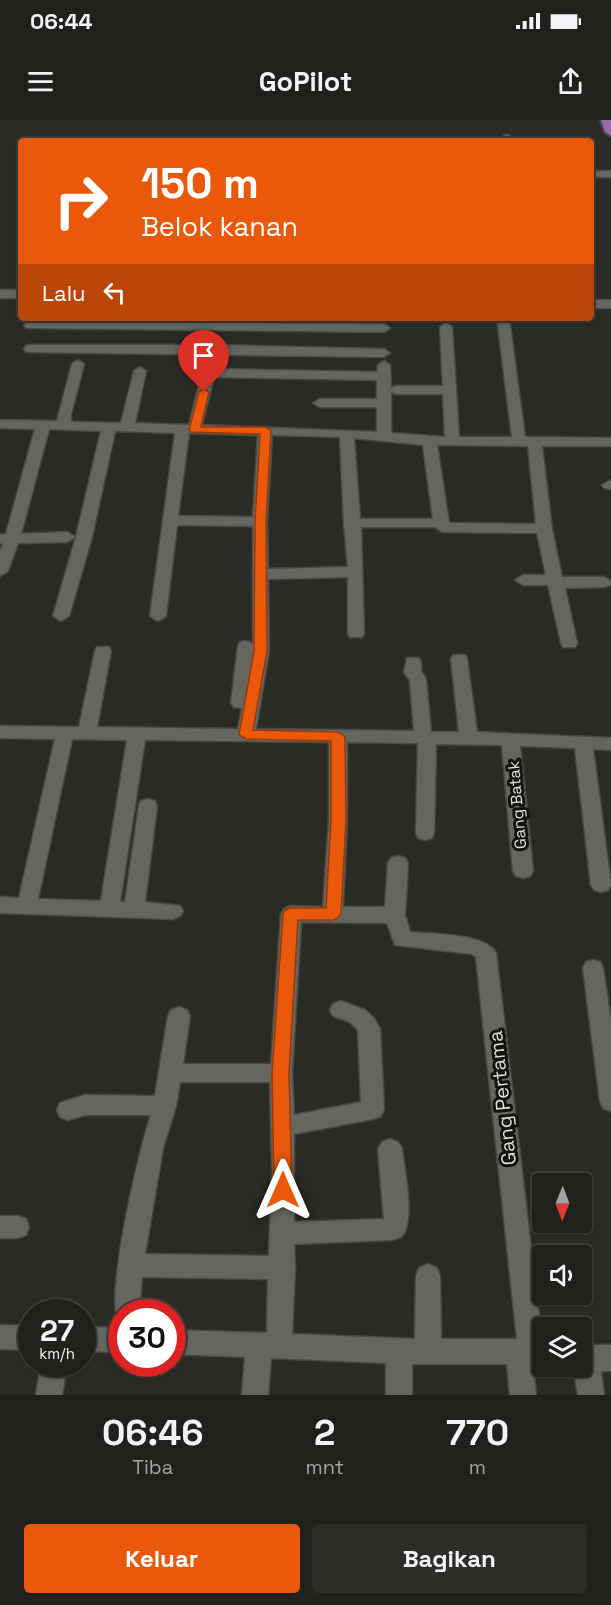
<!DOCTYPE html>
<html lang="id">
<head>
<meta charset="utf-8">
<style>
	body { margin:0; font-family:"Space Grotesk",sans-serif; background:#2d2d29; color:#f1f3f6; height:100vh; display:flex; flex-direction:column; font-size:22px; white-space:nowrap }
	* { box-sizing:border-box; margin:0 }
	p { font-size:20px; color:#a2a3a3 }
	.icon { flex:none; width:33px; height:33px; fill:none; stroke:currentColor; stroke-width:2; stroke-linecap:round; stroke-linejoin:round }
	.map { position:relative; height:1275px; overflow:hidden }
	.panel { display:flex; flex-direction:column; background:#20201c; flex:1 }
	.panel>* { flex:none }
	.guide { position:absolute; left:18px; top:18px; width:576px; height:183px; border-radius:6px; box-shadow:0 2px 4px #0004,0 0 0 2px #3d3e3b; background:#ea580c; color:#fff; overflow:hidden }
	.needle { width:39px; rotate:181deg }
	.controls { position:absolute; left:532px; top:1053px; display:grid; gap:12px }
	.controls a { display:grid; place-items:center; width:60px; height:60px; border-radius:6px; background:#20201c; box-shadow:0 2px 4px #0004,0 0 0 2px #3d3e3b; font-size:30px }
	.speed { position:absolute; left:18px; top:1179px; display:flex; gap:12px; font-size:30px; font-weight:700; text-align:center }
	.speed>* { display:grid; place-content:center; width:78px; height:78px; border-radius:50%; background:#20201c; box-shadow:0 2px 4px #0004,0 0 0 2px #3d3e3b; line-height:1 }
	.speed small { font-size:15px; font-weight:400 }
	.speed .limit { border:9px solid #d22; background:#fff; color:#111 }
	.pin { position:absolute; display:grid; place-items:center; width:51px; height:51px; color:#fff; margin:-62px -26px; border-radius:50% 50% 50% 0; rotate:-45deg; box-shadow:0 0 6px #0007 }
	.pin .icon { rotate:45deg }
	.me { position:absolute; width:66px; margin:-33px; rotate:0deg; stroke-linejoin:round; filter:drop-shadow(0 0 4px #0008) }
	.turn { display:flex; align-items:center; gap:21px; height:126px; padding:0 24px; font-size:27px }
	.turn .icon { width:78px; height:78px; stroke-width:2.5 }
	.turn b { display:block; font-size:42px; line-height:51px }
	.then { display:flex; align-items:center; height:57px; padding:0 24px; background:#0003; gap:12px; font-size:22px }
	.eta { display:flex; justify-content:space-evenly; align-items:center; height:102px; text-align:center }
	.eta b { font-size:36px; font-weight:600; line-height:42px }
	.primary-button { display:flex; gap:12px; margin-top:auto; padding:12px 24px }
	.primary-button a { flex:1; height:69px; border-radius:6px; background:#ea580c; color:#fff; font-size:24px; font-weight:600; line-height:69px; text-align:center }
	.primary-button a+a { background:#2d2d29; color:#f1f3f6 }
	.status { display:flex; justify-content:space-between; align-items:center; height:42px; padding:0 30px; background:#20201c; direction:ltr }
	.status svg { height:16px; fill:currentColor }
	header { display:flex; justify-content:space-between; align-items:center; height:78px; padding:0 24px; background:#20201c; font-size:27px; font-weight:600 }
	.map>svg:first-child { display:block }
</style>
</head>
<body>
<div class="status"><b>06:44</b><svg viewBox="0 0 49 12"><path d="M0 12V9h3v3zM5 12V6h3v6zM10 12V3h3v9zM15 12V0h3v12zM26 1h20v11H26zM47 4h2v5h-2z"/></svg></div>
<header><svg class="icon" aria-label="menu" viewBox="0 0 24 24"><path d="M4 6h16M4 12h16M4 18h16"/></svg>GoPilot<svg class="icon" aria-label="share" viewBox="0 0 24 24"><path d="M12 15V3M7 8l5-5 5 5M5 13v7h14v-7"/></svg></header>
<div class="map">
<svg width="611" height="1275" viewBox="0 0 611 1275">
	<rect width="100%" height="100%" fill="#2a2b25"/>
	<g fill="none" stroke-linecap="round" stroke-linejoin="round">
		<g stroke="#484844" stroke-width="3">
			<path id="minor" d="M506,15L510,16L512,21H502L501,18Z
				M591,51H611V57H591Z
				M0,170H21V178H0Z
				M591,180H611V188H591Z
				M497,198H509L525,317L611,318V326H542L552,409L562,457H604L611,461L610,465L604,467L565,468L577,523L575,527H563L561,523L548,465H523L515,460L523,455H546L537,413L442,412L435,407H361L364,513L362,517H350L348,513V457L268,459L269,531L256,609L414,611L410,560L404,552L407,538H419L421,542V551L426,559L431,612H459L451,539L453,535H465L467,539L477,612L611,618V630L593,629L611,765L608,770L601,772L594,770L591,765L575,628L520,626L533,751L530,756L523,758L516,756L513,751L502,625L436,624L434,713L432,718L425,720L418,718L416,713L418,623L347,622V700L343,787H385L388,743L391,738L398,736L405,738L408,743L405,795L410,812C431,814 486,813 496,833L545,1246H533L536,1275H510L507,1244H412V1275H386V1243L271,1238L268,1275H242L245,1237L172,1234V1210L267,1213L268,1159L142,1157L139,1192H122V1202L118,1200C106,1173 139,1029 151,995H85L68,1000L60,997L57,990L60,983L85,975L155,976L168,896L171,890L179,887L187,890L190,896L183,944H271L281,794L284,789L291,786L323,787L329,700V622L145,620L120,782H125L139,686L141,681L148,679L155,681L157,686L145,782L180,786L183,791L180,796L173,799L0,793V777L19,778L55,619L0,618V606L79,607L95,531L97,527H109L111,531L97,607L238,609L242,588L234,587L231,583L238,526L240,522L246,521L253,524V406L177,405L166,496L158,501L150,496L175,313L115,311L92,417L69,496L61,501L53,496L76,417L101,311L49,309L21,414L67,412L75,417L67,422L18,423L8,451L0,456V431L3,424L0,423V415L6,414L35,309L0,308V300L57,301L72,244L78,240L84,244L71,294V302L121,303L134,251L140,247L146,251L135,303L189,305L202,253L203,243L209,239L215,243V249L377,252L378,245L384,241L390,245L391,268L396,266H443L440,207L446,203L452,207L459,317H512ZM214,257L377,260V279H320L313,283L320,287H377V312L202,305ZM391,272L396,274H443L445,317L391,313ZM189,313L258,315L253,397L178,396ZM272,315L340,317L344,403L348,447L268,449L267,402ZM354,318L423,325L433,399H360ZM437,325L528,326L536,404L449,403ZM72,619L127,620L101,781L38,779ZM301,802L387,803L395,825L472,834L476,837L517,1219H441L440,1156L437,1148L428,1144L419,1148L416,1156L415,1219L292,1214L295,1148L294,1124L392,1120C393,1120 400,1117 401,1117C416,1104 404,1047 402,1029L398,1022L390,1019L382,1022L378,1029L384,1099L294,1102V1014L373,999L381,996L384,989L380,909L374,898L365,890L341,881L333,884L330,890L333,896L350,902L358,910L361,982L294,995L292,953ZM180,962H270L272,1048L269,1136L145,1134L163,1028L176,986Z
				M30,201L384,204L390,208L384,212L26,208L24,205Z
				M30,225H213L384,229L390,233L384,237L26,232L24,229L26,226Z
				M609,361H611V369L604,368L602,365Z
				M593,840L600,842L603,848L611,902V991L603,988L600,981L583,848L586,842Z
				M0,1096H17L26,1099L29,1107L26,1115L17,1118H0Z
				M0,1205L32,1206V1230L0,1229Z
				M82,1207L122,1208V1232L82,1231Z
				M582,1225H611V1251H601L604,1275H578L573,1246H582Z
				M41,1244H67L62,1275H36Z"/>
		</g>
		<g stroke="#484844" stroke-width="4">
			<path id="major" d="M601,0H611V16L605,12Z"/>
		</g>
		<use href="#minor" fill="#666660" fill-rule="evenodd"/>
		<use href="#major" fill="#956bad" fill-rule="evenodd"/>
	</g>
	<path fill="#ea580c" stroke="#983908" stroke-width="1.5" d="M204,269L209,272L201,307H265L271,310L266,402L267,531L253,610L338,612L345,617L346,700L341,794L338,798L333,800H298L289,953L292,1070L290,1075L283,1078L277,1075L274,1070L272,953L283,794L285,790L291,788H326L331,700V621L246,619L239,615L254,531L255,402L260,314L191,312L189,310L199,272Z"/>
	<g text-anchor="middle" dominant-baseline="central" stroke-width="6" stroke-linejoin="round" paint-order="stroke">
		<g font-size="16" fill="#dfdfdc" stroke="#131310">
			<text transform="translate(517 685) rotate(-95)">Gang Batak</text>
		</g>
		<g font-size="20" fill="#dfdfdc" stroke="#131310">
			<text transform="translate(502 978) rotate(-96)">Gang Pertama</text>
		</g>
	</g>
</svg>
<div class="controls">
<a><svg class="needle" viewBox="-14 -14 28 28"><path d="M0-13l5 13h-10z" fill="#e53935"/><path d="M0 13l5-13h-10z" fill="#a2a3a3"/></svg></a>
<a><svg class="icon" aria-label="sound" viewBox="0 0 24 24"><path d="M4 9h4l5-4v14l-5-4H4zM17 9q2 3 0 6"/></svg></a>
<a><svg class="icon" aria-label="layers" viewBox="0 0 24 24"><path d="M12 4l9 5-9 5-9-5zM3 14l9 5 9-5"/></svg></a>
</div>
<div class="speed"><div>27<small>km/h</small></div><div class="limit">30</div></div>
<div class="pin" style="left:204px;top:272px;background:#d93025"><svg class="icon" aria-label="arrive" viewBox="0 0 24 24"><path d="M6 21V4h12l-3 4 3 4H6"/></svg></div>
<svg class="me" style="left:283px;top:1070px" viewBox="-20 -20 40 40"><path d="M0-17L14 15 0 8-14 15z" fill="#ea580c" stroke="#fff" stroke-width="4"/></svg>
<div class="guide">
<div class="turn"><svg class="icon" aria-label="right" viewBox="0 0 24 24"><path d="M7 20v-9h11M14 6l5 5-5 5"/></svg><div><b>150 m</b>Belok kanan</div></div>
<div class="then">Lalu<svg class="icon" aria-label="left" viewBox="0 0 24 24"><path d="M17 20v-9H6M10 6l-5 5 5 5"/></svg></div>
</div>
</div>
<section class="panel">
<div class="eta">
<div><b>06:46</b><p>Tiba</p></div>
<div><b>2</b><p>mnt</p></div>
<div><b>770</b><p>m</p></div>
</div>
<div class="primary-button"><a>Keluar</a><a>Bagikan</a></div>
</section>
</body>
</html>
